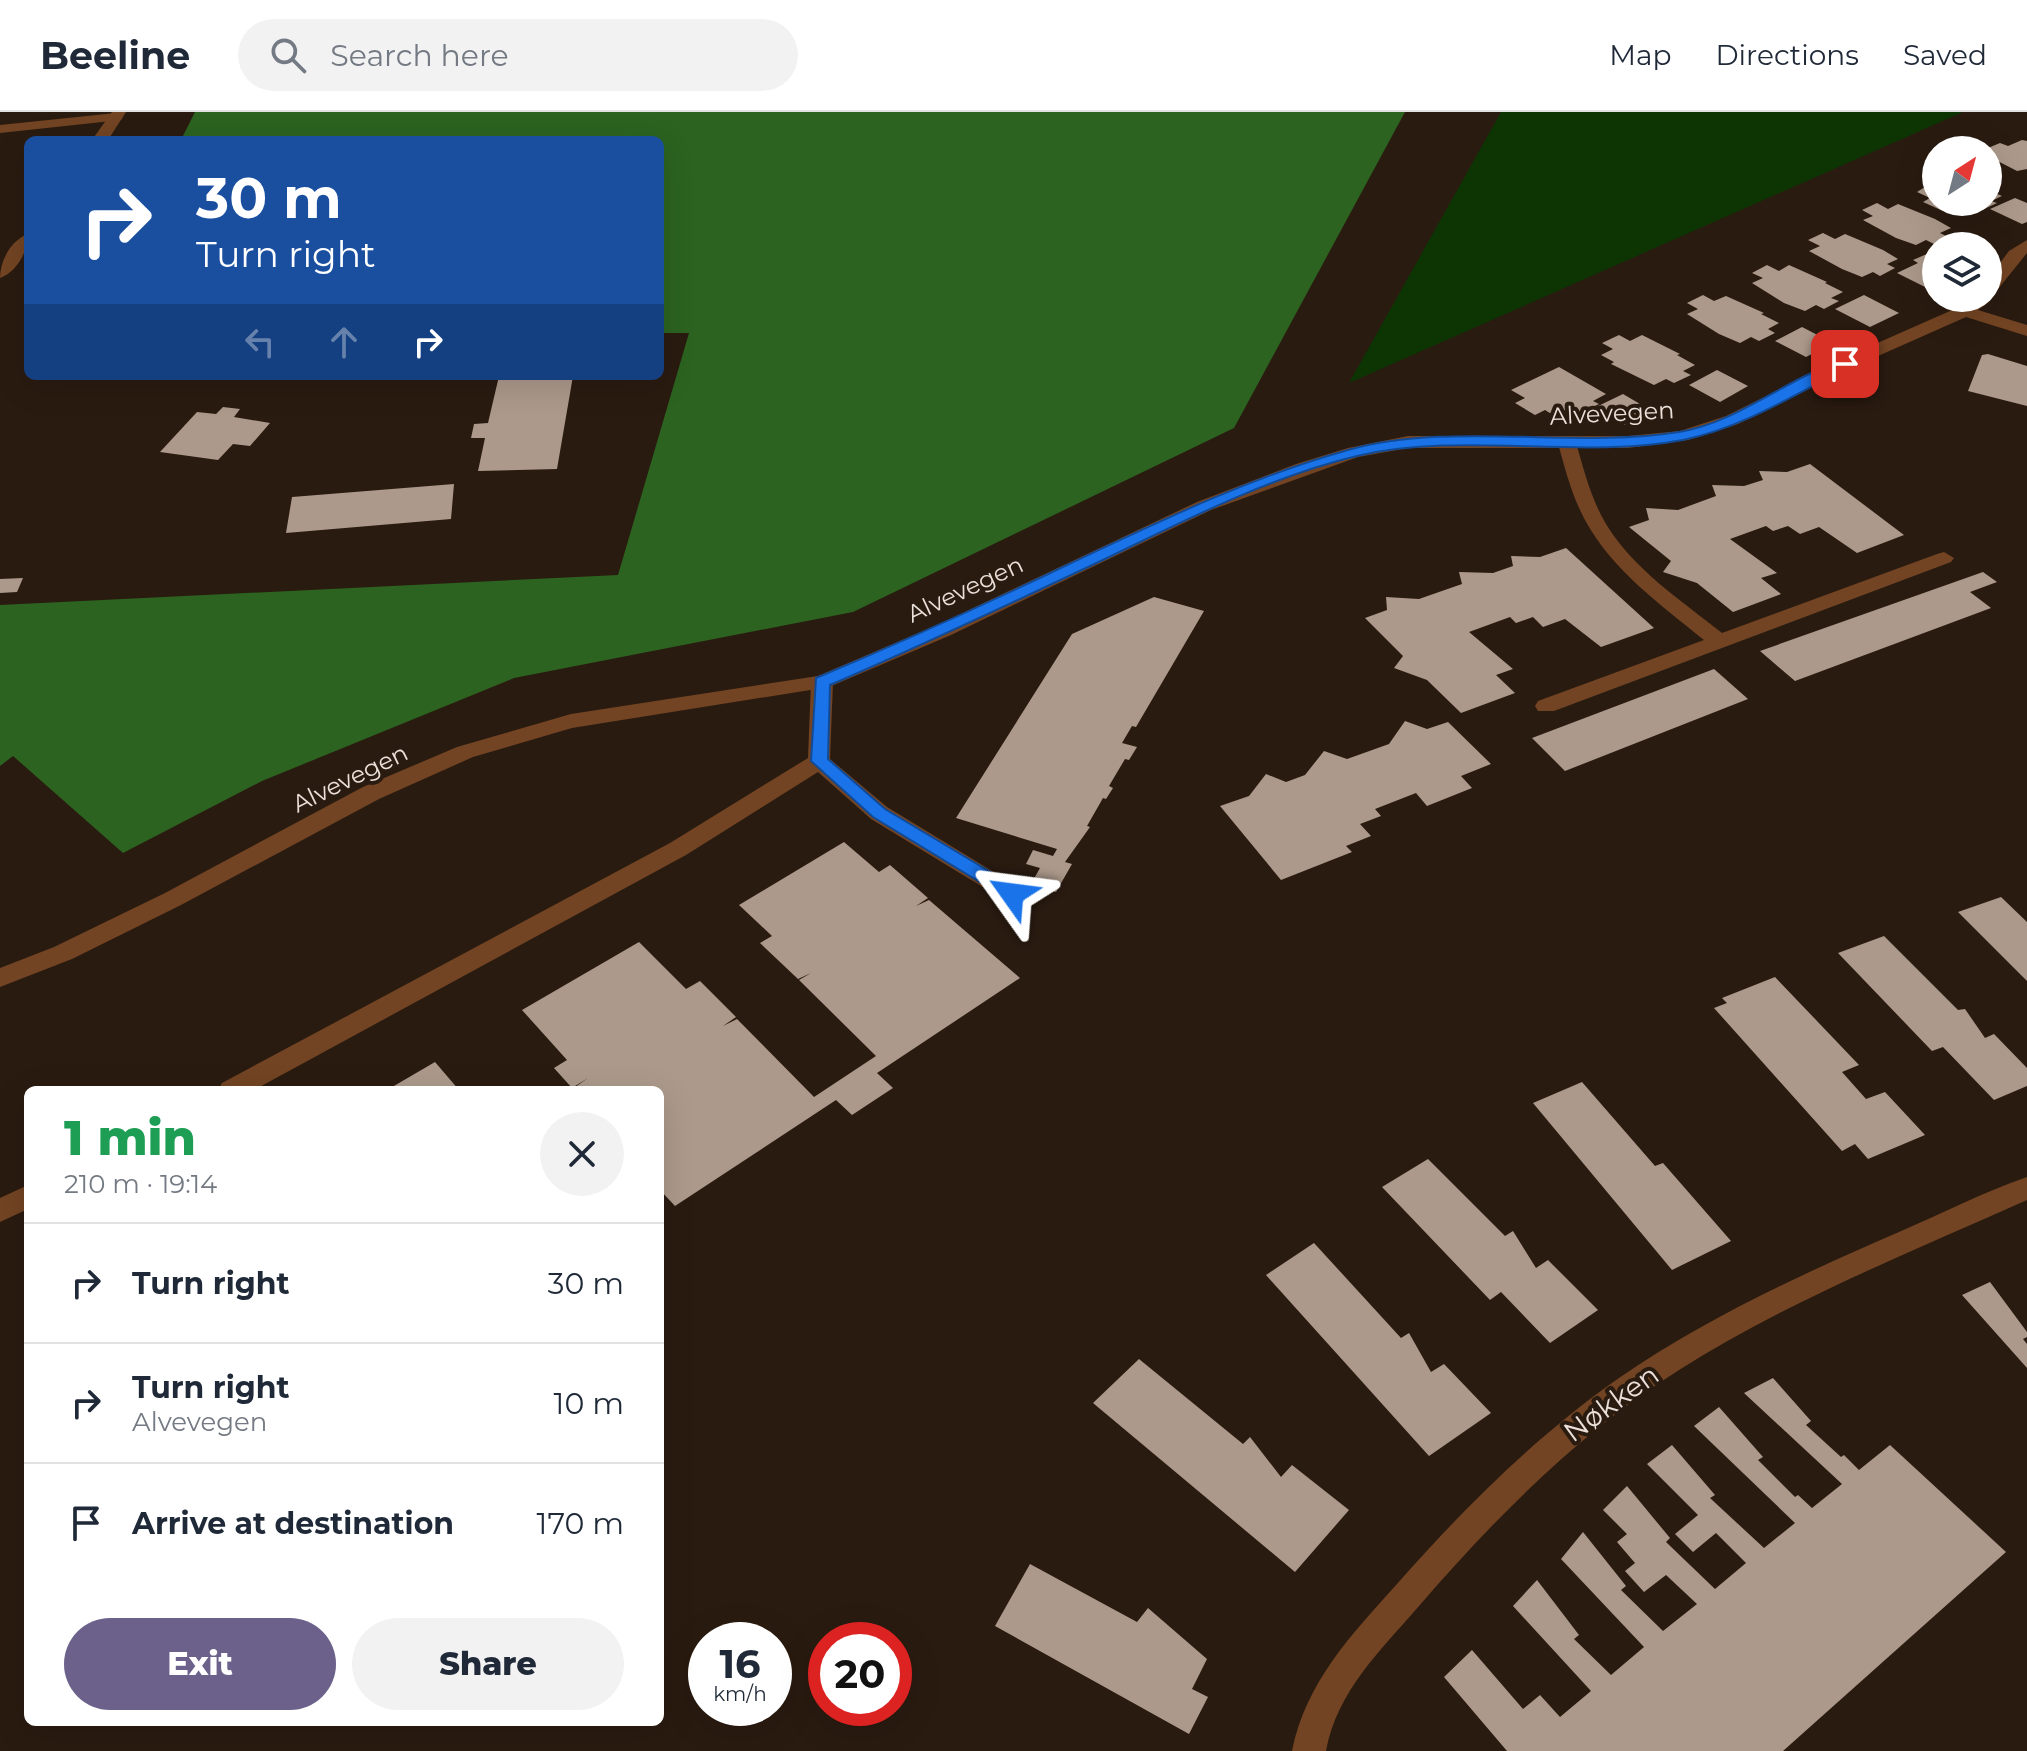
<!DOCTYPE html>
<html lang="en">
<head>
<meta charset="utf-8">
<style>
	body { margin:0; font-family:Montserrat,sans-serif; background:#f2f2f3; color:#1f2937; height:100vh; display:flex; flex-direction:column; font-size:30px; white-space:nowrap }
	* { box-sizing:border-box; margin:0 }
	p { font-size:26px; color:#747a83 }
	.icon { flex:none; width:44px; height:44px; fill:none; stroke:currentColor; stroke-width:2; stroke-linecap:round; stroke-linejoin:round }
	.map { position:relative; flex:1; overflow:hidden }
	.details { position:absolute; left:24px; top:974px; width:640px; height:640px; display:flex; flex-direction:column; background:#fff; border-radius:12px; box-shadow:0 8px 32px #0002 }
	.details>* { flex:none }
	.top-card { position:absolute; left:24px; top:24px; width:640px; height:244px; border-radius:12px; box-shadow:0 8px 32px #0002; background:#1a4fa0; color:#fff; overflow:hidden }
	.needle { width:52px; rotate:36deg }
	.tools { position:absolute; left:1922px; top:24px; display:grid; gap:16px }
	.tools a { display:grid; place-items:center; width:80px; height:80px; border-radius:50%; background:#fff; box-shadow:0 8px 32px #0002; font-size:40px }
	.speed { position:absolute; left:688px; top:1510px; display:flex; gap:16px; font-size:40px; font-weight:700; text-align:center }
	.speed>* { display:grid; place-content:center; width:104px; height:104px; border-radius:50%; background:#fff; box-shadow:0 8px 32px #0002; line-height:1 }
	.speed small { font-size:20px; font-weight:400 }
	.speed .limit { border:12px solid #d22; background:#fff; color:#111 }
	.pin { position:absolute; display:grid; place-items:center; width:68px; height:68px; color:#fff; margin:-34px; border-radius:16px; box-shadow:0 4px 12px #0006 }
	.me { position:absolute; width:88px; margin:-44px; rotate:301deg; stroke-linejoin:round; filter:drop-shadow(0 0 6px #0008) }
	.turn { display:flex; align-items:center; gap:28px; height:168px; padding:0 40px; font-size:36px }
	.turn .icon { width:104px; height:104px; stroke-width:2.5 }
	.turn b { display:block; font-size:56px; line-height:68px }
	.lanes { display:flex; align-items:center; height:76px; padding:0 40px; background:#0003; justify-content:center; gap:40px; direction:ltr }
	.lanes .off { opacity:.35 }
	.round { display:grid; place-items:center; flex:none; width:84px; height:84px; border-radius:42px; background:#f2f2f3 }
	.head { display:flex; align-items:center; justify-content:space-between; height:136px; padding:0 40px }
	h1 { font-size:48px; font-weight:800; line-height:60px; color:#1e9e55 }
	.button { display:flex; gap:16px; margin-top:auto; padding:16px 40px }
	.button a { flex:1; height:92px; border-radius:48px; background:#6b618a; color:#fff; font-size:32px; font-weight:800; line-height:92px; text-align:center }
	.button a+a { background:#f2f2f3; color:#1f2937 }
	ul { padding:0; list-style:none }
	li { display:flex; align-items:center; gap:24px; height:120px; padding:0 40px; border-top:2px solid #e0e1e3 }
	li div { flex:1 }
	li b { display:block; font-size:30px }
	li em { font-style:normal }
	header { display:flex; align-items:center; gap:48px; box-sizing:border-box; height:112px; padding:0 40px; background:#fff; border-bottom:2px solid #e0e1e3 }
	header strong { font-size:38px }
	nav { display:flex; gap:44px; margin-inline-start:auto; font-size:28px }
	.search { width:560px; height:72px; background:#f2f2f3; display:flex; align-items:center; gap:20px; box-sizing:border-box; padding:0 28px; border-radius:44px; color:#747a83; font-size:30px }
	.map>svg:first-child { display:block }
</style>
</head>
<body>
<header>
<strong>Beeline</strong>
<div class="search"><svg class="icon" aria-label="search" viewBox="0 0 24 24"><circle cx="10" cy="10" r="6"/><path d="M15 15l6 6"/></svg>Search here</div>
<nav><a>Map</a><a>Directions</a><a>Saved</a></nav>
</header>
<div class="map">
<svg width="2027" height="1639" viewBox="0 0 2027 1639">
	<rect width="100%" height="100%" fill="#2a1b10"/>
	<path fill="#0d3504" d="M1501,0H1963L1349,271Z"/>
	<path fill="#2c6320" d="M195,0H1405L1234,316L853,500L514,566L262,669L123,741L13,644L0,654V493L618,463L689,221H660V28H181Z"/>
	<path fill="#ac998b" d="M2022,28L2027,29V57L2017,59L1988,44V36L2000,31L2008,34Z
		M1936,68V90H1988V78L2002,84L1991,89L1997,91L1978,100L1972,98L1964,102L1950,95L1943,99L1923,90L1930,86L1917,80Z
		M2015,86L2027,91V110L2022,112L1990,97Z
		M1877,91L1888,97L1898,92L1935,107L1951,116L1940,121L1948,125L1934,132L1926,128L1916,133L1896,126L1863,108L1873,104L1862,98Z
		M1823,121L1835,127L1845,122L1883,138L1898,147L1887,152L1895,156L1880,164L1873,160L1862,165L1842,157L1809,139L1820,134L1808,128Z
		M1936,138V176L1931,178L1897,161L1918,151L1913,148Z
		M1767,153L1779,159L1789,153L1827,170L1825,171L1843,180L1831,186L1839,189L1824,197L1816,193L1805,199L1784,191L1752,171L1763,166L1752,161Z
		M1703,183L1714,189L1726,184L1764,201L1761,202L1779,211L1768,217L1775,221L1759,229L1751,225L1740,231L1719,222L1687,202L1698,197L1687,191Z
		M1864,183L1899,201L1870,215L1835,197Z
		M1802,215L1833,231L1806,245L1775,229Z
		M1619,223L1630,229L1642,223L1680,242L1677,243L1695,253L1683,259L1691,263L1674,271L1666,267L1654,273L1611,252L1614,250L1601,243L1613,237L1602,231Z
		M1988,242L2027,254V294L1968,279L1982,243Z
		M1559,255L1606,282L1593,289L1599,292L1574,304L1568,301L1558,306L1545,298L1535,303L1515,291L1525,286L1511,278Z
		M1717,258L1748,274L1720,290L1689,273Z
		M499,264H573L557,357L478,359L485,326H471L474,312L488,311Z
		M1623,282L1652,299L1624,313L1594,296Z
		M223,295L240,297L234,305L270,311L250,334L233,332L218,348L160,340L197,300L216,302Z
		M1810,352L1904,423L1857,441L1819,415L1800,422L1788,414L1773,419L1766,414L1730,427L1777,461L1761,466L1781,482L1733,500L1697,471L1663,460L1671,449L1629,415L1649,408L1646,396L1678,398L1716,384L1712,373L1744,374L1763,368L1759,359L1787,360Z
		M454,372L451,407L286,421L292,385Z
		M1566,436L1654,516L1601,535L1565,507L1543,515L1533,505L1516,511L1510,505L1469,520L1513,557L1496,563L1515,581L1461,601L1427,568L1394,556L1403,544L1365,506L1387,498L1386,485L1419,487L1462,472L1459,460L1493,461L1513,454L1511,444L1540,445Z
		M1983,460L1997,470L1970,480L1991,496L1795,569L1760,539Z
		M23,466L17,480L0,481V467Z
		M1154,485L1204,499L1136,615L1132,614L1122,631L1137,635L1129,648L1125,647L1109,674L1113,676L1106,687L1103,686L1087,714L1090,715L1065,750L1072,752L1056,780L1031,772L1040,756L1026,752L1033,738L1053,744L1057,737L956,706L1072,522Z
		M1714,557L1748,587L1565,659L1532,626Z
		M1405,609L1427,617L1448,610L1491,652L1461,664L1472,676L1427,694L1416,681L1375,697L1381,704L1360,712L1371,724L1346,734L1352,740L1281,768L1220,694L1249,684L1266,662L1286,670L1305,663L1324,639L1347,647L1389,632Z
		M844,730L879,760L890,753L928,786L916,794L929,788L1020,866L877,961L893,976L852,1003L836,988L675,1094L660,1078V978H571L588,966L572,976L554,956L567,948L522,898L639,830L686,877L700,869L736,905L723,914L737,907L814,985L876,944L799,868L811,861L798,867L760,831L772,824L739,793Z
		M2001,785L2027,810V869L1958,800Z
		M1884,824L1958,898L1965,897L1985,926L1994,922L2027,956V974L1994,988L1943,935L1932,939L1838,841Z
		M1775,865L1859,953L1842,960L1866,987L1885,980L1925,1023L1868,1047L1855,1032L1842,1039L1714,896L1727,891L1722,886Z
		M435,950L459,978H387Z
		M1582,970L1655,1054L1663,1051L1731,1129L1672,1158L1533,991Z
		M1428,1047L1505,1124L1513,1119L1536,1156L1548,1148L1598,1198L1550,1231L1501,1180L1490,1188L1382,1075Z
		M1314,1131L1401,1226L1409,1221L1431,1260L1444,1252L1491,1301L1429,1344L1266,1163Z
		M1990,1170L2027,1220V1225L2023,1227L2027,1232V1256L1962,1183Z
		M1139,1247L1243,1332L1250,1325L1281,1365L1292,1353L1349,1398L1295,1460L1093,1291Z
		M1773,1266L1811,1309L1806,1313L1841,1345L1844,1343L1859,1358L1890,1333L2006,1440L1783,1639H1507L1444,1565L1472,1538L1523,1597L1540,1583L1560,1605L1591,1579L1513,1494L1537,1468L1579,1523L1574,1527L1611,1563L1644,1535L1561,1447L1583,1420L1626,1474L1621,1478L1663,1519L1697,1492L1666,1463L1644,1480L1625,1459L1635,1451L1617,1430L1627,1422L1603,1398L1627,1374L1670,1426L1666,1430L1715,1477L1746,1451L1716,1421L1693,1440L1675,1422L1698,1403L1647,1352L1672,1333L1715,1383L1710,1386L1764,1436L1795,1411L1694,1314L1719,1295L1763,1345L1758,1348L1795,1385L1798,1383L1812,1396L1842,1372L1744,1281Z
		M1030,1452L1137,1510L1148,1496L1207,1547L1192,1577L1208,1585L1189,1622L995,1514Z"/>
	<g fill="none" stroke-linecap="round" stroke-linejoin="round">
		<path fill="#724423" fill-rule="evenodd" d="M1567,325L1576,331C1584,358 1591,387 1606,412C1633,457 1682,489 1722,521L1937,442L1944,440L1954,446L1951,450L1554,599H1538L1535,594L1538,589L1704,528C1661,493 1612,458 1585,408C1572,384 1565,357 1558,331Z
			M822,563L829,565L833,570L830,647L887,695L1020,776L1024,782L1020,788L1012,791L1004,788L871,707L818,660L686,743L254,978H218L222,971L670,731L808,646L811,570L815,565Z
			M28,1073V1097L0,1110V1086Z"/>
		<path fill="#724423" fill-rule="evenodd" d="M116,1L123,5L121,8L0,21V13Z
			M2027,128V141L1994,182L1989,183V190L1978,198L2027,213V224L1966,205L1851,256L1738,312L1688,328L1628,336H1408L1358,345L1211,398L951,523L829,575L572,616L473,645L379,687L181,793L72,847L0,875V856L54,835L165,781L363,675L457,635L571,602L818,564L937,513L1197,390L1296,352L1348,336L1408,324H1628L1680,319L1726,304L1839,248L1959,195L1972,186H1988V167L2009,139Z
			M2027,1065V1088C1909,1141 1788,1189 1679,1258C1579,1321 1496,1405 1419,1494C1381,1538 1337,1579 1326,1639H1292C1306,1570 1351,1523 1397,1472C1464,1396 1536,1324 1619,1266C1706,1206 1802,1162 1899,1120C1941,1102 1983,1080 2027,1065Z"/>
		<path fill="#724423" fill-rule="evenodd" d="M112,0H126L108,28H92Z
			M28,122C28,139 17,160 0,166C0,149 11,128 28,122Z"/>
	</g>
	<path fill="#1a73e8" stroke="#114b97" stroke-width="2" d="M1845,248L1849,250V255C1796,282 1742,316 1683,328C1576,348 1464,319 1357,344C1269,365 1186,408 1105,447C1014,490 923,533 830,573L828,647L885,697L1019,777L1021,782L1019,786H1006L873,705L811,649L816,566C902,530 986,492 1069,452C1160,409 1251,365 1348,338C1450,309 1572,337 1679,320C1740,310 1787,265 1845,248Z"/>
	<g text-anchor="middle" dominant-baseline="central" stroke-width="8" stroke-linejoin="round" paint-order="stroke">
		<g font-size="24" fill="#ebe1da" stroke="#2a1b10">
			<text transform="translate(1612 301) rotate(-3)">Alvevegen</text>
			<text transform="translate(965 477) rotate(-25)">Alvevegen</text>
			<text transform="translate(350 666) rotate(-26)">Alvevegen</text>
		</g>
		<g font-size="28" fill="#ebe1da" stroke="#2a1b10">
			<text transform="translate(1611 1291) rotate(-36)">Nøkken</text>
		</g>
	</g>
</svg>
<div class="tools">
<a><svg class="needle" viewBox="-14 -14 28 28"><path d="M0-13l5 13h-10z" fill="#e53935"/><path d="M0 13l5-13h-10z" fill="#747a83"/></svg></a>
<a><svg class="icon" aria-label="layers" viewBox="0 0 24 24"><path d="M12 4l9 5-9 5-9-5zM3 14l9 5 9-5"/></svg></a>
</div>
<div class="speed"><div>16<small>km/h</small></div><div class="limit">20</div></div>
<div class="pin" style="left:1845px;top:252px;background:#d93025"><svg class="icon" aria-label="arrive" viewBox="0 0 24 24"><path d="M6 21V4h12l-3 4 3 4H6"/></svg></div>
<svg class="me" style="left:1012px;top:782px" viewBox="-20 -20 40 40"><path d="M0-17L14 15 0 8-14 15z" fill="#1a73e8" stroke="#fff" stroke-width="4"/></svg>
<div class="top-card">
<div class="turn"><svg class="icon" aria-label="right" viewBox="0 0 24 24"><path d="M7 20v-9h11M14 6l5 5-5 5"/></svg><div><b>30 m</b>Turn right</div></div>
<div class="lanes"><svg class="icon off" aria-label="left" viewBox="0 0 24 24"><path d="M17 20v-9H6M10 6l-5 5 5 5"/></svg><svg class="icon off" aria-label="ahead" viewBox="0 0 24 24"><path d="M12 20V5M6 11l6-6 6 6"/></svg><svg class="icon" aria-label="right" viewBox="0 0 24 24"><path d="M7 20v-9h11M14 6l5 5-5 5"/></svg></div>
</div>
<section class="details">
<div class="head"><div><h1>1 min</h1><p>210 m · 19:14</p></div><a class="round"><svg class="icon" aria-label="close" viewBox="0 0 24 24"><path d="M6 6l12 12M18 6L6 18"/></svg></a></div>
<ul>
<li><svg class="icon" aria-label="right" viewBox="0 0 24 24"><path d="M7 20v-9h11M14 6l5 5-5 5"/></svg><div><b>Turn right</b></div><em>30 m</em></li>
<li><svg class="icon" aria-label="right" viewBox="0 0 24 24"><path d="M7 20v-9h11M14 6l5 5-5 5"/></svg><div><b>Turn right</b><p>Alvevegen</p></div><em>10 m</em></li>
<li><svg class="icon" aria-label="arrive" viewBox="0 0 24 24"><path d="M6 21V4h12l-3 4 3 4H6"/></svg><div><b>Arrive at destination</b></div><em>170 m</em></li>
</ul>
<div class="button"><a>Exit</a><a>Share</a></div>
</section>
</div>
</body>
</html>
